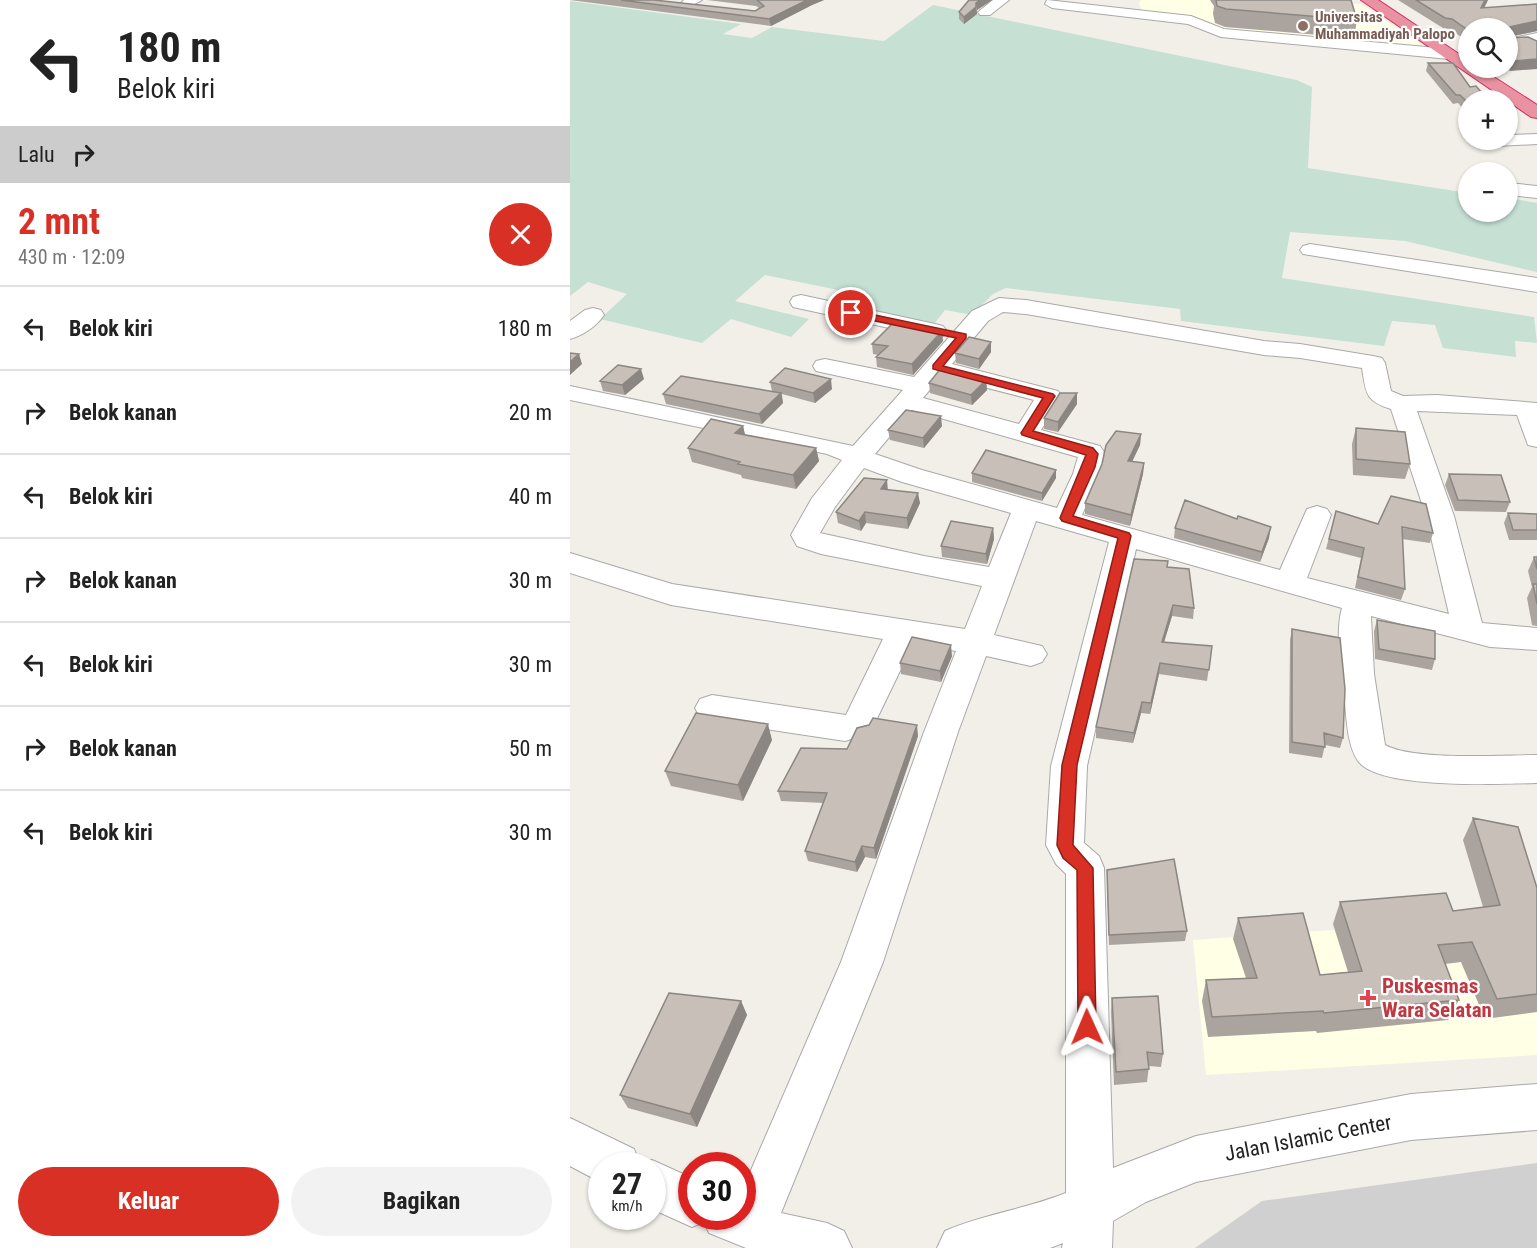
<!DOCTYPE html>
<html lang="id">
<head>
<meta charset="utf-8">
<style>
	body { margin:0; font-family:"Roboto Condensed",sans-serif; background:#f2f2f2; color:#222; height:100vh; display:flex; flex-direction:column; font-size:22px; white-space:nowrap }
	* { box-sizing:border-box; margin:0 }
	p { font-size:20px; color:#767676 }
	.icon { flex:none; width:33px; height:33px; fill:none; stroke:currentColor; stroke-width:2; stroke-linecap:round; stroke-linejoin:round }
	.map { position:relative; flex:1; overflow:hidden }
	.drawer { display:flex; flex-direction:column; background:#fff; width:570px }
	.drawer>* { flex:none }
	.hud { background:#fff; color:#222; overflow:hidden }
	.controls { position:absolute; left:888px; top:18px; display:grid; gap:12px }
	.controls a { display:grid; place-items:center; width:60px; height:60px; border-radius:50%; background:#fff; box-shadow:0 2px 4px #0004; font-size:30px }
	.speed { position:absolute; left:18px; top:1152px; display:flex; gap:12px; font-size:30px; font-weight:700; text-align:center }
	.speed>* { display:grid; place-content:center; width:78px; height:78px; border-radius:50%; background:#fff; box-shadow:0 2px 4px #0004; line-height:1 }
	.speed small { font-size:15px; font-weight:400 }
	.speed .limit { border:9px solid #d22; background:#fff; color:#111 }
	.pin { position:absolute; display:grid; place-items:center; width:51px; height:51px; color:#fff; margin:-26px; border:3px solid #fff; border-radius:50%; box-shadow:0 2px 6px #0007 }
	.me { position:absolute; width:66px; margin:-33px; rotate:359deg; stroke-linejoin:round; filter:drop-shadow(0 0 4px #0008) }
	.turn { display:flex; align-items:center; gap:21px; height:126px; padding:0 18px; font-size:27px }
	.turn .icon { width:78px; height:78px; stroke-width:2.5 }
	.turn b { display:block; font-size:42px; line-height:51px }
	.then { display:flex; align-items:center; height:57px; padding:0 18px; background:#0003; gap:12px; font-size:22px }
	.round { display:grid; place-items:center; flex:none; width:63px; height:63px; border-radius:32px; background:#f2f2f2 }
	.headline { display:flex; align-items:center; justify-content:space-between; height:102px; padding:0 18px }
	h1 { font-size:36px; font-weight:700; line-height:45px; color:#d93025 }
	.action { display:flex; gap:12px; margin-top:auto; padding:12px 18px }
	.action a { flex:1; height:69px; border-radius:36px; background:#d93025; color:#fff; font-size:24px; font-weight:700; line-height:69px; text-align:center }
	.action a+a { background:#f2f2f2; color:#222 }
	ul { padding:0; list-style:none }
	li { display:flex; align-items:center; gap:18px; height:84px; padding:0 18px; border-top:2px solid #e0e0e0 }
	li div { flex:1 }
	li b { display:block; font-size:22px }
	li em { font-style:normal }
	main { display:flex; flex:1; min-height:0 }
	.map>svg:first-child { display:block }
</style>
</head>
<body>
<main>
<section class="drawer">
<div class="hud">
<div class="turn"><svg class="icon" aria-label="left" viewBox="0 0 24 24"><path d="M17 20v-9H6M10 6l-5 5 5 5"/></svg><div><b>180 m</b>Belok kiri</div></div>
<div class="then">Lalu<svg class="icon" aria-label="right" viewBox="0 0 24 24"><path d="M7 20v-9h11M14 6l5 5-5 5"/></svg></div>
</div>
<div class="headline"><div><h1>2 mnt</h1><p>430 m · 12:09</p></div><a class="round" style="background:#d93025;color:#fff"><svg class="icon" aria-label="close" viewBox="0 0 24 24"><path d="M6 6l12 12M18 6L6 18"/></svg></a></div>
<ul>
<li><svg class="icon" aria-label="left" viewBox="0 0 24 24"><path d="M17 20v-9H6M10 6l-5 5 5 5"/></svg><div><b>Belok kiri</b></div><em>180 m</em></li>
<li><svg class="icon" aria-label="right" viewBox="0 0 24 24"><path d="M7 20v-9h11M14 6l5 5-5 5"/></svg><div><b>Belok kanan</b></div><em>20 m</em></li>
<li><svg class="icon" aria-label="left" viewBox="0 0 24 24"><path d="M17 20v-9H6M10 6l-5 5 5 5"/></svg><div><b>Belok kiri</b></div><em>40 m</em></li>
<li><svg class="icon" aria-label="right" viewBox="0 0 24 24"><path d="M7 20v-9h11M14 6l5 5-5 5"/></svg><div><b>Belok kanan</b></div><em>30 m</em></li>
<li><svg class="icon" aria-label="left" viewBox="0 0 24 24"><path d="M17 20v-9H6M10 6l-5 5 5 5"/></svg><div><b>Belok kiri</b></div><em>30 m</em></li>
<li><svg class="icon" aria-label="right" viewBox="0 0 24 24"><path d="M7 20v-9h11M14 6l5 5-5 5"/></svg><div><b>Belok kanan</b></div><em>50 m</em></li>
<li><svg class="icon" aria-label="left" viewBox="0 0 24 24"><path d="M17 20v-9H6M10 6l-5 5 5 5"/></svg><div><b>Belok kiri</b></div><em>30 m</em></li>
</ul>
<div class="action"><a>Keluar</a><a>Bagikan</a></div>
</section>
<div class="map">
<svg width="967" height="1248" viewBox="0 0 967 1248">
	<rect width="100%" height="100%" fill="#f2efe9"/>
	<path fill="#ffffe5" d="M571,0H704L791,4L862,51L643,29L641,23L635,20L572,13L569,3Z
		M967,915V1055L636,1075L623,940Z"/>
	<path fill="#d0d0d0" d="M967,1163V1248H625L692,1201Z"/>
	<path fill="#c6e0d4" d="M0,1L171,24L153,34L182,38L202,27L314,41L363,5L727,80L742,87L738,168L898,193V212H938V198L967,203V272L835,241L720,232L712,278L964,317L967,343L945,341L946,357L873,348L865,325L822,321L814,346L611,321L610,309L436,288L423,294L402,315L375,310L364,324L292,310L302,297L195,275L165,301L239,319L221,337L161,319L132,343L30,319L57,294L18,282L0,296Z"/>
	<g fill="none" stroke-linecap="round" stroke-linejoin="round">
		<g stroke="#a9a9a9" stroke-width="2">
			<path id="minor" d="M114,0H132L117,8L110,4Z
				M423,0H439L420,15H410L408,12Z
				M477,0L621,16L654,29L879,49L887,54L879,59L651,37L618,24L482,8L475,4Z
				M967,33V43L938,47V39Z
				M967,134V144L927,146L921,145L918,141L938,140V135Z
				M938,183L967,186V198L938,195Z
				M740,244L967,278V292L733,254L730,250L733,246Z
				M231,295L365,324L373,326L377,331L373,336L365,338L223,307L220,302L223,297Z
				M429,298L456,300L694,341L730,344L803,356L812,358L815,363L821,391L833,396L867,395L967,403V447L958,445L947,415L847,411L884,516L912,623L967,628V650L920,647L801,616V618L804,674L815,745C844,761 931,755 967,755V783C933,784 808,790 788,761C776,743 777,716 774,695C771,670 765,632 772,608L566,549L517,766L514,843L529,856L534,868L543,1168L626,1136L841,1094L967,1084V1130L841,1140L626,1182L576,1202L543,1221L542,1248H492L493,1243L480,1248H367L375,1231C414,1214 456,1209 496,1193V874L486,864L476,845L481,766L539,542L466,521L424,635L472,646L477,654L472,662L461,666L416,656L388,732L313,962L211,1213L257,1223L274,1231L282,1248H176L139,1233L134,1222L122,1227L82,1209V1166H32V1183L0,1166V1118L64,1149L70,1165L82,1160L122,1178V1216H172V1191L271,962L354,732L386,651L343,644L300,733L275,741L142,721L130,717L125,708L130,699L142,695L276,715L313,639L101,605L0,573V553L102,584L395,629L412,586L251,554L227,546L221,535L242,498L272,460L257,454L0,400V386L283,446L333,390L246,371L243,366L246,361L255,359L344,377L402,311ZM433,312L456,314L694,355L730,358L792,368C796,393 795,401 821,409L856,516L879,614L737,578L761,515L757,509L747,506L737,509L710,570L512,515L530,474L534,452L530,446L471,430L492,396L488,391L382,364L418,321ZM371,376L464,400L449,424L353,398ZM342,410L508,457L503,474L487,508L352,470L305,454ZM294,468L332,482L441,513L419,567L354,556L250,533L265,507Z
				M23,308L31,310L34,315C27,326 12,336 0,339V321L15,310Z"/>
		</g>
		<g stroke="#dc2a67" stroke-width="2">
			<path id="highway" d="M791,0H808L898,60V68H910L967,105V118L961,117Z"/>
		</g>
		<use href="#minor" fill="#fff" fill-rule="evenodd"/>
		<use href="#highway" fill="#e892a2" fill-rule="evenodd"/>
	</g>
	<path fill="#aba49e" d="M0,0H84L185,11L189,8L186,6L137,0H254L242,5L201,26Z
		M399,0H422L407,10V14L394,24L389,19V12Z
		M640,0H781L787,20L784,38L655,27L645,23L643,14L644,6Z
		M828,0H918L914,8L967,4V31L939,37V38L958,37L940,71L935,68H938V28H898V42L880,29L873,28Z
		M858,63L898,100V114L888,103L883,104L856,71Z
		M373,341L343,375L307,367L306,357L308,355L303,354L302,344Z
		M421,352L409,369L386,363L385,353Z
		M74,379L55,395L33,391L30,381Z
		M416,380L417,390L402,405L360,393L359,383Z
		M200,382L262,389L245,403L212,394L213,403L192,424L96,404L93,394L202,391Z
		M507,393V404L488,432L474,429V418Z
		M173,426L175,435L246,448L249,461L226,489L172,478L171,475L122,462L118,448Z
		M372,426L354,448L320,440L318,430Z
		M786,428L840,464L835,479L783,475L782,444Z
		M571,434L570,445L562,462L574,463L573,474L560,526L515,514V503Z
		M402,473L486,478L472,501L402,482Z
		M879,474L940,502L936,512L885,511L875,485Z
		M318,490L350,503L338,529L296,523L291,531L268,523L266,512Z
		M766,511L808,524L863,533L860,543L832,539L835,589L831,600L785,588L791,558L756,549Z
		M938,513L967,514V540H939L934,523Z
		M667,519L699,538L690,562L604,538L605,528Z
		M423,528L424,539L417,564L372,557L371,546Z
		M964,557H967V626L962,625L957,598L962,587L958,571Z
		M598,561V567L624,608L623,619L602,616L594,642L642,646L637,681L589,674L580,714L571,713L563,743L526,738V727Z
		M807,620L865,659L862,670L805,659L804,631Z
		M722,629L773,738L770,748L755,745L752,758L719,753L720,640Z
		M382,656L371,682L331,674L330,663Z
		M348,736L306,859L295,857L287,872L238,861L235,851L254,803L211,801L208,791L277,749Z
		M202,740L173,801L101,786L95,771Z
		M903,818L967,888V1012L915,1019L891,962L875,964L889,1000L878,1020L747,1033L746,1031L638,1037L632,1001L636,980L676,978L663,939L668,918L750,975L778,972L763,924L770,902L883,911L913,907L893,840Z
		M537,870L617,931L615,941L539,945L537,880Z
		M542,998L593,1054L591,1067L579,1066L577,1082L544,1085L541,1012Z
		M171,1001L177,1015L127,1127L58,1108L50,1095Z"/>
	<path fill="#8b8681" d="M237,0H254L242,5L201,26L199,19Z
		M411,0H422L407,10L406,3Z
		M915,0H918L909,18L911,8Z
		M406,7L407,14L394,24V17Z
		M967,21V31L938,37L939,27Z
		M967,59V69L940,71L943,61Z
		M372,331L373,341L343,375L342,364Z
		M421,342V352L409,369V359Z
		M9,354L12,364L0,375V362Z
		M71,369L74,379L55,395L52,385Z
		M261,379L262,389L245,403L243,393Z
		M416,380L417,390L402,405L401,395Z
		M211,393L213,403L192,424L189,414Z
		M507,393V404L488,432V422Z
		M371,416L372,426L354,448L353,438Z
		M173,426L176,439L165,433Z
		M571,434L570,445L557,472L558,461Z
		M246,448L249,461L226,489L223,475Z
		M574,463L573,474L560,526L561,515Z
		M486,470V478L472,501V493Z
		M317,480L318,491L311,489Z
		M348,493L350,503L338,529L337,518Z
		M295,512L296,523L291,531L289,521Z
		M701,527L699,538L690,562L692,552Z
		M423,528L424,539L417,564L416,554Z
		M603,605L602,616L591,652L592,642Z
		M381,645L382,656L371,682L370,671Z
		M590,663L589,674L580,714L581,703Z
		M572,702L571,713L563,743L564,733Z
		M198,724L202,740L173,801L168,785Z
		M347,725L348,736L306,859L304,848Z
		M292,846L295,857L287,872L285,862Z
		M171,1001L177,1015L127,1127L120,1114Z"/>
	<path fill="#c7bfb8" stroke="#8b8681" stroke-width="1.5" d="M51,0H84L185,11L194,6L187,0H237L199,19Z
		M399,0H411L406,3V7L394,17L389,12Z
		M646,0H781L787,20L656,9L647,6Z
		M846,0H915L911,8L967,4V21L939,27V38L958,37L967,41V59L943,61L938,57V28H898V30L882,19L875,18Z
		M858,63H883L900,87L906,86L918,100H898V103L890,95H886Z
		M325,321L372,331L342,364L306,357L318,346L302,344Z
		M399,337L421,342L409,359L385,353Z
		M0,353L9,354L0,362Z
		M48,365L71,369L52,385L30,381Z
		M215,368L261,379L243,393L200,382Z
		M371,368L416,380L401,395L359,383Z
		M111,376L211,393L189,414L93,394Z
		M490,393H507L488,422L474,418Z
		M336,410L371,416L353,438L318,430Z
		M141,419L173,426L165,433L246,448L223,475L168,464L170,462L118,448Z
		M786,428L835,432L840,464L786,459Z
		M546,431L571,434L558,461L574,463L561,515L515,503L532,464L536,445Z
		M416,450L486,470L472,493L402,473Z
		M879,474L931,475L940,502L888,500Z
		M294,478L317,480L311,489L348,493L337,518L295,512L289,521L266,512Z
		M821,496L856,504L863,533L832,527L835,589L788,577L794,548L759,539L766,511L808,524Z
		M615,500L667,519L668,516L701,527L692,552L605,528Z
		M938,513L967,514V530H943Z
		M381,521L423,528L416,554L371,546Z
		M964,557H967V569Z
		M564,559L598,561L597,567L619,569L624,608L603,605L592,642L642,646L639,670L590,663L581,703L572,702L564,733L526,727Z
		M963,584H967V604Z
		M807,620L865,631V659L809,649Z
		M722,629L770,638L775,689L773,738L754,733L755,747L722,742Z
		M342,637L381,645L370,671L330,663Z
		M126,713L198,724L168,785L95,771Z
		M303,718L347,725L304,848L292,846L285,862L235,851L257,793L208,791L231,748L277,749L287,728L299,725Z
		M903,818L948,827L967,888V994L927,999L902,942L868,945L889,1000L754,1013L753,1011L642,1017L636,980L687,978L668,918L733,913L750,975L792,971L770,902L876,893L883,911L930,905Z
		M604,859L617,931L539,935L537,870Z
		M99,993L171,1001L120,1114L50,1095Z
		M588,996L593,1054L577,1052L579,1069L546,1072L542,998Z"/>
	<path fill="#d93025" stroke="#8d1f18" stroke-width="1.5" d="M281,310L396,334V338L373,366L483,394L485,396L463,431L523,448L528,454L525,467L503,516L559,533L561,536L507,765L503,845L523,868L526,1027L524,1033L517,1036L511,1033L508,1027L507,870L493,858L487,845L492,765L548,538L492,521L490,518L516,455L452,435L451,433L473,398L363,369V365L386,338L277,315L276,313Z"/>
	<circle fill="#8d6e63" stroke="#fff" stroke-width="2" cx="733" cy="26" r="6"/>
	<path fill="#e0444e" stroke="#fff" stroke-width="2" d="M795 989h6v6h6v6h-6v6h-6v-6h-6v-6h6z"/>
	<g text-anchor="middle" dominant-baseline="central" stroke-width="4.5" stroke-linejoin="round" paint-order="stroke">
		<g font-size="15" font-weight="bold" fill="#785e54" stroke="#fff" text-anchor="start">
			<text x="745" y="17">Universitas<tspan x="745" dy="17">Muhammadiyah Palopo</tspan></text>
		</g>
		<g font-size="21" font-weight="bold" fill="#be3a42" stroke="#fff" text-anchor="start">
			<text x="812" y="986">Puskesmas<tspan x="812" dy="24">Wara Selatan</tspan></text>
		</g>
		<g font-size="21" fill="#222" stroke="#fff">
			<text transform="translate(738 1138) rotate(-11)">Jalan Islamic Center</text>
		</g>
	</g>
</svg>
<div class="controls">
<a><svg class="icon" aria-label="search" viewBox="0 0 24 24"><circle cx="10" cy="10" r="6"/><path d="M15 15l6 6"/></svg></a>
<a>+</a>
<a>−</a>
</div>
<div class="speed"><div>27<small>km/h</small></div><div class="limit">30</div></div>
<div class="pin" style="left:281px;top:313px;background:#d93025"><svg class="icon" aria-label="arrive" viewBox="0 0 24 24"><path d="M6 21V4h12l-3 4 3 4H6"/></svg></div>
<svg class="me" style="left:517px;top:1027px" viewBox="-20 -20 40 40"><path d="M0-17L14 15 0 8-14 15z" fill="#d93025" stroke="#fff" stroke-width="4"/></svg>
</div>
</main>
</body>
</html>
